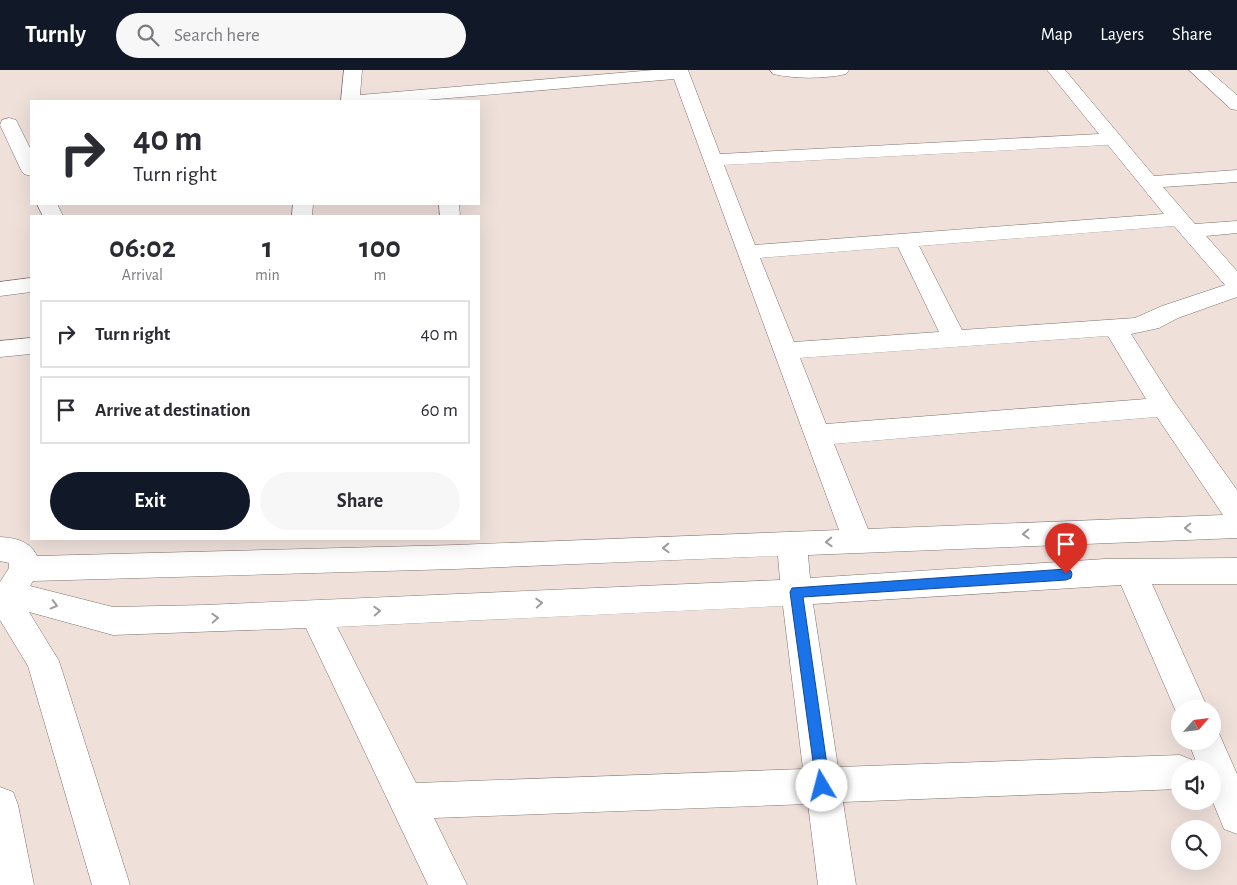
<!DOCTYPE html>
<html lang="en">
<head>
<meta charset="utf-8">
<style>
	body { margin:0; font-family:"Alegreya Sans",sans-serif; background:#f7f7f7; color:#2b2b33; height:100vh; display:flex; flex-direction:column; font-size:19px; white-space:nowrap }
	* { box-sizing:border-box; margin:0 }
	p { font-size:16px; color:#7c7c81 }
	.icon { flex:none; width:28px; height:28px; fill:none; stroke:currentColor; stroke-width:2; stroke-linecap:round; stroke-linejoin:round }
	.map { position:relative; flex:1; overflow:hidden }
	.side { position:absolute; left:30px; top:145px; width:450px; height:325px; display:flex; flex-direction:column; background:#fff; border-radius:0px; box-shadow:0 5px 20px #0002 }
	.side>* { flex:none }
	.hud { position:absolute; left:30px; top:30px; width:450px; height:105px; border-radius:0px; box-shadow:0 5px 20px #0002; background:#fff; color:#2b2b33; overflow:hidden }
	.needle { width:32px; rotate:62deg }
	.controls { position:absolute; left:1171px; top:630px; display:grid; gap:10px }
	.controls a { display:grid; place-items:center; width:50px; height:50px; border-radius:50%; background:#fff; box-shadow:0 5px 20px #0002; font-size:25px }
	.pin { position:absolute; display:grid; place-items:center; width:42px; height:42px; color:#fff; margin:-51px -21px; border-radius:50% 50% 50% 0; rotate:-45deg; box-shadow:0 0 5px #0007 }
	.pin .icon { rotate:45deg }
	.me { position:absolute; width:55px; margin:-28px; rotate:352deg; stroke-linejoin:round; filter:drop-shadow(0 0 4px #0008) }
	.turn { display:flex; align-items:center; gap:18px; height:105px; padding:0 20px; font-size:22px }
	.turn .icon { width:65px; height:65px; stroke-width:2.5 }
	.turn b { display:block; font-size:35px; line-height:42px }
	.eta { display:flex; justify-content:space-evenly; align-items:center; height:85px; text-align:center }
	.eta b { font-size:30px; font-weight:600; line-height:35px }
	.cta { display:flex; gap:10px; margin-top:auto; padding:10px 20px }
	.cta a { flex:1; height:58px; border-radius:30px; background:#111827; color:#fff; font-size:20px; font-weight:600; line-height:58px; text-align:center }
	.cta a+a { background:#f7f7f7; color:#2b2b33 }
	ul { padding:0; list-style:none }
	li { display:flex; align-items:center; gap:15px; height:68px; margin:0 10px 8px; padding:0 10px; border:2px solid #e1e1e2; border-radius:0px }
	li div { flex:1 }
	li b { display:block; font-size:19px }
	li em { font-style:normal }
	header { display:flex; align-items:center; gap:30px; box-sizing:border-box; height:70px; padding:0 25px; background:#111827; color:#fff }
	header strong { font-size:24px }
	nav { display:flex; gap:28px; margin-inline-start:auto; font-size:18px }
	.search { width:350px; height:45px; background:#f7f7f7; display:flex; align-items:center; gap:12px; box-sizing:border-box; padding:0 18px; border-radius:28px; color:#7c7c81; font-size:19px }
	.map>svg:first-child { display:block }
</style>
</head>
<body>
<header>
<strong>Turnly</strong>
<div class="search"><svg class="icon" aria-label="search" viewBox="0 0 24 24"><circle cx="10" cy="10" r="6"/><path d="M15 15l6 6"/></svg>Search here</div>
<nav><a>Map</a><a>Layers</a><a>Share</a></nav>
</header>
<div class="map">
<svg width="1237" height="815" viewBox="0 0 1237 815">
	<rect width="100%" height="100%" fill="#efe0da"/>
	<g fill="none" stroke-linecap="round" stroke-linejoin="round">
		<g stroke="#7f716c" stroke-width="1">
			<path id="minor" d="M344,0H362L360,25L654,0H688L720,84L1099,64L1047,0H1065L1154,106L1237,100V112L1163,117L1195,154L1237,151V163L1206,166L1237,201V227L1178,248L1159,258L1131,264L1173,330L1237,420V468L808,485L810,508L1105,489L1237,488V514H1152L1208,639H1180V651L1121,515L813,534L838,697L1180,685L1192,690L1196,699H1180V719L843,732L856,815H818L808,734L434,748L467,815H428L306,558L113,565L29,542L59,591L130,815H92L28,596L0,550V512L9,498V493L0,491V467C16,468 30,471 37,486L455,475L839,460L674,9L414,31H341ZM1108,75L1164,144L755,175L724,95ZM1174,156L1225,215L1162,236L1135,248L962,260L919,176ZM898,177L939,262L794,272L760,188ZM1108,266L1146,329L826,354L800,288ZM1157,347L1223,445L868,459L834,374ZM778,486L780,510L205,535L113,537L30,516L33,511L455,499ZM783,536L803,699L416,713L337,557Z
				M770,0H849L846,4C823,9 796,9 773,4Z
				M1189,0H1208L1237,25V40L1231,39Z
				M9,48L16,50L31,80V106L24,104L21,100L0,55L2,50Z
				M37,134H57L63,146H43Z
				M293,134H313L312,146H292Z
				M439,134H459L460,146H440Z
				M31,208V222L0,226V212Z
				M31,268V284L0,287V271Z
				M1212,657L1217,659L1237,704V764L1224,759L1212,730V699H1199L1188,671H1212Z
				M0,717L13,722L18,735L34,815H0Z"/>
		</g>
		<use href="#minor" fill="#fff" fill-rule="evenodd"/>
	</g>
	<defs><path id="oneway-chevron" d="M-2-3.5L2.5 0L-2 3.5" fill="none" stroke-width="1.6" stroke-linecap="round" stroke-linejoin="round" transform="scale(1.25)"/></defs>
	<g stroke="#9e9b9a">
		<use href="#oneway-chevron" transform="translate(1188 458) rotate(178)"/>
		<use href="#oneway-chevron" transform="translate(1026 464) rotate(178)"/>
		<use href="#oneway-chevron" transform="translate(829 472) rotate(178)"/>
		<use href="#oneway-chevron" transform="translate(666 478) rotate(178)"/>
		<use href="#oneway-chevron" transform="translate(539 533) rotate(-3)"/>
		<use href="#oneway-chevron" transform="translate(54 535) rotate(15)"/>
		<use href="#oneway-chevron" transform="translate(377 541) rotate(-3)"/>
		<use href="#oneway-chevron" transform="translate(215 548) rotate(-3)"/>
	</g>
	<path fill="#1a73e8" stroke="#114b97" d="M1066,499L1071,501L1072,504L1071,508L1066,510L803,527L830,716L828,721L822,723L817,721L790,522L792,518Z"/>
</svg>
<div class="controls">
<a><svg class="needle" viewBox="-14 -14 28 28"><path d="M0-13l5 13h-10z" fill="#e53935"/><path d="M0 13l5-13h-10z" fill="#7c7c81"/></svg></a>
<a><svg class="icon" aria-label="sound" viewBox="0 0 24 24"><path d="M4 9h4l5-4v14l-5-4H4zM17 9q2 3 0 6"/></svg></a>
<a><svg class="icon" aria-label="search" viewBox="0 0 24 24"><circle cx="10" cy="10" r="6"/><path d="M15 15l6 6"/></svg></a>
</div>
<div class="pin" style="left:1066px;top:504px;background:#d93025"><svg class="icon" aria-label="arrive" viewBox="0 0 24 24"><path d="M6 21V4h12l-3 4 3 4H6"/></svg></div>
<svg class="me" style="left:822px;top:716px" viewBox="-20 -20 40 40"><circle r="19" fill="#fff"/><path d="M0-13L10 11 0 6-10 11z" fill="#1a73e8"/></svg>
<div class="hud">
<div class="turn"><svg class="icon" aria-label="right" viewBox="0 0 24 24"><path d="M7 20v-9h11M14 6l5 5-5 5"/></svg><div><b>40 m</b>Turn right</div></div>
</div>
<section class="side">
<div class="eta">
<div><b>06:02</b><p>Arrival</p></div>
<div><b>1</b><p>min</p></div>
<div><b>100</b><p>m</p></div>
</div>
<ul>
<li><svg class="icon" aria-label="right" viewBox="0 0 24 24"><path d="M7 20v-9h11M14 6l5 5-5 5"/></svg><div><b>Turn right</b></div><em>40 m</em></li>
<li><svg class="icon" aria-label="arrive" viewBox="0 0 24 24"><path d="M6 21V4h12l-3 4 3 4H6"/></svg><div><b>Arrive at destination</b></div><em>60 m</em></li>
</ul>
<div class="cta"><a>Exit</a><a>Share</a></div>
</section>
</div>
</body>
</html>
